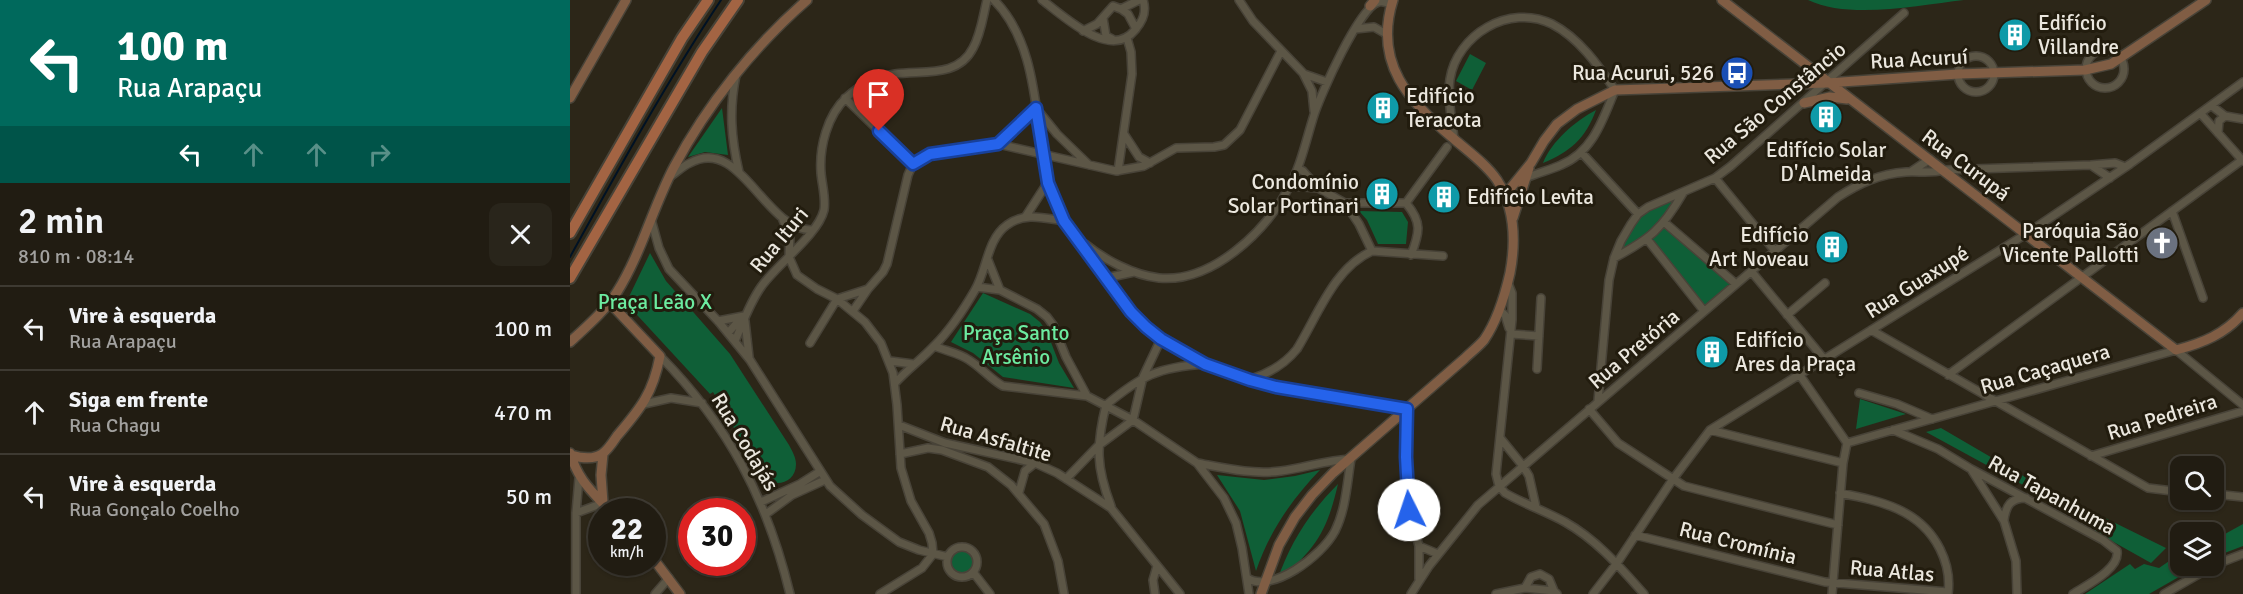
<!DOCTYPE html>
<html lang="pt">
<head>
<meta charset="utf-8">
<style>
	body { margin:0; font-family:Signika,sans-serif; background:#29251b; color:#f1f3f6; height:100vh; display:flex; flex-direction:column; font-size:22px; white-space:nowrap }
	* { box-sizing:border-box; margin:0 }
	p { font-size:20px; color:#a2a19f }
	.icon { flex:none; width:33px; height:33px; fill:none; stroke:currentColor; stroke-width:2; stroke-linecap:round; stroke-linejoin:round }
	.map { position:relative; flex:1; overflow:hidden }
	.drawer { display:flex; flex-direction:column; background:#211c12; width:570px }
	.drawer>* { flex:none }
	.hud { background:#00695c; color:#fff; overflow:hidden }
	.buttons { position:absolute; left:1600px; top:456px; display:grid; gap:12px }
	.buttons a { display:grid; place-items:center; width:54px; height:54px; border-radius:12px; background:#211c12; box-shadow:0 2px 4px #0004,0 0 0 2px #3e3a32; font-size:30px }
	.speed { position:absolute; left:18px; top:498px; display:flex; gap:12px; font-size:30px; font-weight:700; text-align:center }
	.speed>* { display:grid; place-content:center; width:78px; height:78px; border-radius:50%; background:#211c12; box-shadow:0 2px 4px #0004,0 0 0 2px #3e3a32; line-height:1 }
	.speed small { font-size:15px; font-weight:400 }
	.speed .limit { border:9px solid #d22; background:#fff; color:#111 }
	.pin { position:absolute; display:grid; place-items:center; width:51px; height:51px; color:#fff; margin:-62px -26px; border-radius:50% 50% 50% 0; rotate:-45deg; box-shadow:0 0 6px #0007 }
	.pin .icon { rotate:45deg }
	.me { position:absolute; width:66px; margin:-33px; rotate:356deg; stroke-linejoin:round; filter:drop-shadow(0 0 4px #0008) }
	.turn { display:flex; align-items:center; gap:21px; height:126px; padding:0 18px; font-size:27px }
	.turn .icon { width:78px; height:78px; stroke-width:2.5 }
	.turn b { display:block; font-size:42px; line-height:51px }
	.lanes { display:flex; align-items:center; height:57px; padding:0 18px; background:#0003; justify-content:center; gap:30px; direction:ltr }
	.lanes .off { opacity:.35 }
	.round { display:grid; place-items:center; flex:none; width:63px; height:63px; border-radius:12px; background:#29251b }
	.headline { display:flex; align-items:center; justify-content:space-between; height:102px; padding:0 18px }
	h1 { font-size:36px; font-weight:600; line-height:45px }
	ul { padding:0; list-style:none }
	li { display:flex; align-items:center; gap:18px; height:84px; padding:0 18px; border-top:2px solid #3e3a32 }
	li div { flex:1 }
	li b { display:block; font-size:22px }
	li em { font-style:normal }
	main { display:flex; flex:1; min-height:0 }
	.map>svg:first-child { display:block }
</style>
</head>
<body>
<main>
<section class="drawer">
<div class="hud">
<div class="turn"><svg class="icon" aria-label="left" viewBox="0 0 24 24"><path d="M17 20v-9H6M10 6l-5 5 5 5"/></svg><div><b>100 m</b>Rua Arapaçu</div></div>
<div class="lanes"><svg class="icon" aria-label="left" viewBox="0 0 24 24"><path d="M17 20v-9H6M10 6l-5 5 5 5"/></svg><svg class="icon off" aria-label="ahead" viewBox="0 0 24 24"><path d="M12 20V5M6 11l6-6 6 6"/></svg><svg class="icon off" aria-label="ahead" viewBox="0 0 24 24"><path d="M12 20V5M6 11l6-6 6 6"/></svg><svg class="icon off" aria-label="right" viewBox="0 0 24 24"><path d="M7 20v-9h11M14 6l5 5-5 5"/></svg></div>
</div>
<div class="headline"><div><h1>2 min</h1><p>810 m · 08:14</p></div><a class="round"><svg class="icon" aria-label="close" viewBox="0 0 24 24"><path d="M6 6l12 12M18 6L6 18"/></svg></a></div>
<ul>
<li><svg class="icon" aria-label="left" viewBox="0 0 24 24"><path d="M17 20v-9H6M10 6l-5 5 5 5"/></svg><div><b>Vire à esquerda</b><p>Rua Arapaçu</p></div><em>100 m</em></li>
<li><svg class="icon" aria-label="ahead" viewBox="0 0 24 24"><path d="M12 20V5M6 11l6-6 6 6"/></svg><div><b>Siga em frente</b><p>Rua Chagu</p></div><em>470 m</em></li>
<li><svg class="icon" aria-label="left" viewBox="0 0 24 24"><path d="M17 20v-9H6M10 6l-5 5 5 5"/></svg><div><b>Vire à esquerda</b><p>Rua Gonçalo Coelho</p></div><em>50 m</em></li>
</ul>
</section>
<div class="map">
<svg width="1673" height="594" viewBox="0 0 1673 594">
	<rect width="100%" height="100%" fill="#2c2618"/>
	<path fill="#0f5f37" d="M1238,0H1394C1349,5 1280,20 1238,0Z
		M900,54L916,63L902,90L886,81Z
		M152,108L158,155L135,152L118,157Z
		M1026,110C1016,138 1000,152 973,163C981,142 1005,121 1026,110Z
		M1110,195L1081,235L1045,256L1052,241L1073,212Z
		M789,211L832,212L838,222L836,244H808L797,220Z
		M1094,224L1163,284L1134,308L1078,240Z
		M80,253L96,281L160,354L219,445C222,451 226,457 226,464C226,483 206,488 193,478L143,392L140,394L56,303Z
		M413,293L460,314L470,322L477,332L489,363L504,388L433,377L403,353L381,342Z
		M1290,399L1336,414L1286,429Z
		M1371,428L1525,518L1529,519L1531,516L1596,548L1581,563L1524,531L1526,525L1356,432Z
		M750,470C722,499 699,532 686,571L670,511L647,475L694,480L725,476Z
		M768,484C757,532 745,550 707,581C720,543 739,513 768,484Z
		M1673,524V546L1644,557V540Z
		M380 562a12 12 0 1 1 24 0a12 12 0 1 1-24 0Z
		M1608,555L1611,556V566H1628L1579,594H1515L1560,564L1565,569L1574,564L1589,568Z"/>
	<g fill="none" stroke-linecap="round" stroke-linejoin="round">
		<path stroke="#001224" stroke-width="2" d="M0,257C48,170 96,83 151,0"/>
		<g stroke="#484338" stroke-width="10">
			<path id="street" d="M424,0C465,41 465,108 474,162C480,205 498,225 522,259C538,282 554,307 576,326C646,388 749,395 837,409V485L839,510L849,546V579
				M472,0C494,16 540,61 565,30C573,21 577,12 573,0
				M669,0L683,21L733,73L742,91L744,111
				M551,9L558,14L566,29
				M533,18L536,36L542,39
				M785,29L804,27L818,35
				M513,31L527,24L543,6L551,9L569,0
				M1516 69a19 19 0 1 1 38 0a19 19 0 1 1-38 0Z
				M1388 74a18 18 0 1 1 36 0a18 18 0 1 1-36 0Z
				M734,74L757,82
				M166,75C159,109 161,138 169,172
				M275,98L343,164
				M1642,106L1655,116L1673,119
				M1631,114L1673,161
				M1648,133L1649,121L1655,116
				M554,134L569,157L580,163
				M884,139C882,120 877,98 880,79C887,35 939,3 982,24C1009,38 1028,65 1045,90C1033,119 1023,152 991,165C980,170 967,173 956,178
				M428,144L466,108L487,134L519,165
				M1011,152L1068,214
				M728,169L733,171L748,188L775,203H836C852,222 850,232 841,255
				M548,171L562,74L561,52L557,38
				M1342,171L1360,159
				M101,176C107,172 113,166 120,163C170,135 194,229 241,230
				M1145,178L1205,251
				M1540,178L1521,165L1545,163L1555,167
				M720,186L748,188
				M775,203L789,224L802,251
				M836,203L877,147
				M1602,211L1633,298
				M456,216L478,182
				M81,219L89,248L99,269L148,321L180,360L260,486L292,515L329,542L349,550L378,557
				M213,220L220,236L219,257L227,275L247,289L267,299L295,322L311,343L323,373L327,405L331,468L341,501L359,533L362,543L363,554L352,568L310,594
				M1094,222L1166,284
				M1077,239L1134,311
				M515,244C535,260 563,275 589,278C642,283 695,232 718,189C731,166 736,140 744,115C750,96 790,5 809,2C813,1 818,3 822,5
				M1044,258C1080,239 1092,229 1113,193
				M418,260L430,290L467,309L477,317L483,325L496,357L517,396
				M1181,271L1254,359
				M536,278L564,272
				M938,283L942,293V320L926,474L929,486L935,493C954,504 975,511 995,522C1027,540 1050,567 1074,594
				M407,287L430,290
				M929,310L935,315L939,328
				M283,311L298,289L313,272L317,264L338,175L343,164L360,154L428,144L546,171L574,166L606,148L644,147L654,145L670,130L711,51
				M1217,315L1255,283
				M148,321L174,316
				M175,321L179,357
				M1301,330L1578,488L1611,492
				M158,333L172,317
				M941,334L969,336
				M165,341C173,323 179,304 191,287C206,265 248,235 254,210C256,198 252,185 251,173C249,148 257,115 277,97C290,85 308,77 325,74C353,70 388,78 403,48C411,34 413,16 417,0
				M240,343L267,299L298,289
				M364,346C376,351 389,353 399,360C412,368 420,379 433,386L517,396L563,420L627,463L654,498L666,523L672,548L679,594
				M90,356C159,426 197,499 220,594
				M320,361L343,364
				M967,369L971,298
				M1229,374L1277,443L1273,463L1262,594
				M1378,375L1672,160
				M681,379C700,373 715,364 727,349C748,315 764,268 802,251L873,256
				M325,383C338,369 352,359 365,345C381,329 394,309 405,290C417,270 417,239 437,225C454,212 474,218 494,221
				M1289,393L1327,404L1362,419
				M1028,401L1039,280L1044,258L1051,241L1061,224L1068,214L1078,207L1145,178L1161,166L1334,13
				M74,404L101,398L132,403
				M1019,409L1048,443L1114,486L1268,525
				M329,425L375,443L465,463L487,473L541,508L610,594
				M1140,430L1273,463
				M1323,430L1368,449L1401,469L1434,521L1446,561L1447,594
				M931,439L953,466L959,476L966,507
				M1277,443L1606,350L1673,405
				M330,454L358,448L372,450L418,467L441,485L474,524L488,561L494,594
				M1521,456L1673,411
				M627,463C654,468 683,475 711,471C735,468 756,460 781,459C777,483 776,509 765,531C752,556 701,594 677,578
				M1401,469L1533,540L1547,551C1550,569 1517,585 1503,594
				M496,479L528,446L563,420L573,377L591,339
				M449,492L455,471L465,463
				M1270,493C1310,501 1350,509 1370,549C1377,563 1380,579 1378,594
				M1644,494L1673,497
				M191,502L230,484L249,472
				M541,506C526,467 526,446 536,405C571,376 588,367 635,364
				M6,513L33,503
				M196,514L222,495L255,480
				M1434,520C1436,505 1441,498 1456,498
				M1065,535L1255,582L1378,592
				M849,546L868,554
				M377 562a15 15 0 1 1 30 0a15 15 0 1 1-30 0Z
				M1644,565L1673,554
				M403,572L420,594
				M955,588L961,577L970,574L979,579L984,591
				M6,594V513L9,478
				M85,594L99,578
				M585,594L583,580L587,566
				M841,594L859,566L908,505L1268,197C1290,183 1309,174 1336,172C1349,171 1360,174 1374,170L1521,165
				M926,594L955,588L984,591L987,594
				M1023,594L1047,563L1103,479L1140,430L1456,234L1560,164L1673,82
				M1594,594L1643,566"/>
		</g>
		<g stroke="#484338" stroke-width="12">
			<path id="secondary" d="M1152,0L1606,350C1633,343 1655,334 1673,313
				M800,6L805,0
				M0,98L56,0
				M1234,103L1260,97L1277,99
				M935,195L961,163L974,141L987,124L1007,109L1045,90L1257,83L1388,74L1515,70L1541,64L1636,0
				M943,218L959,168
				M0,342C16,327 35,311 47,292C71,254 83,207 104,167C137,105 184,46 237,0
				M0,453C9,482 22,491 41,512
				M33,454L31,475L33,503
				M1,455C11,458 23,460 32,454C38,450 43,442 47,436C71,408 83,393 90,356L39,302
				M82,557L110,594
				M691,594L709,545L725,517L742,495L763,473L894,359C900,353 908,347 914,340C927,321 935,295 940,273C946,241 945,208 927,180C916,164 899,152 884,139C839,102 803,63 823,0"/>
		</g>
		<g stroke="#484338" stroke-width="14">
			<path id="primary" d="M0,233L112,38L138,0
				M0,278L132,52L168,0"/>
		</g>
		<use href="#street" stroke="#5c5646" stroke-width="7"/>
		<use href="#secondary" stroke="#805d44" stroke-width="9"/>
		<use href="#primary" stroke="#a36443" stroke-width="10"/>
	</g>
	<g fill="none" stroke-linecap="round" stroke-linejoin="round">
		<g stroke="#184099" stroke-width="15">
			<path id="route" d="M309,131L343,164L360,154L428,144L466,108L478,183L494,221L561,312L576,327L591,339L635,364L680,380L706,387L837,409L836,457L839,510"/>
		</g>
		<use href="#route" stroke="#2563eb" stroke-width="10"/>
	</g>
	<defs>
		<g id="building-disc" transform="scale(1.725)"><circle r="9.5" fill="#0f9aa8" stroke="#221c0e"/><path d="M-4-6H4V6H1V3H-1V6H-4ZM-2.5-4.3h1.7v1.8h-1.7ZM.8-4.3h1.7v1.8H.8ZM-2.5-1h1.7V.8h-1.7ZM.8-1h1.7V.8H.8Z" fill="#fff"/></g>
		<g id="bus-disc" transform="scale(1.725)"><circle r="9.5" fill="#1a4fb4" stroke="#221c0e"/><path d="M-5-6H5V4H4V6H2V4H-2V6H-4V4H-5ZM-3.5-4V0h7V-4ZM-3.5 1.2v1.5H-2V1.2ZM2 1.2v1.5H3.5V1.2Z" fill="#fff"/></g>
		<g id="church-disc" transform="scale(1.725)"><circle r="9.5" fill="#6b7280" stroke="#221c0e"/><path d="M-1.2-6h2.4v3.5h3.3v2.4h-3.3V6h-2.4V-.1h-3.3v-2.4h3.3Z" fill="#fff"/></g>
	</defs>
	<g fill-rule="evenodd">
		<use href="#building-disc" x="1445" y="35"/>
		<use href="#bus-disc" x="1167" y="73"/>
		<use href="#building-disc" x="813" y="108"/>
		<use href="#building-disc" x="1256" y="117"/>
		<use href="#building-disc" x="812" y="194"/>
		<use href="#building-disc" x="874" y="197"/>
		<use href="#church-disc" x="1592" y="243"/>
		<use href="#building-disc" x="1262" y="247"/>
		<use href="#building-disc" x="1142" y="352"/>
	</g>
	<g text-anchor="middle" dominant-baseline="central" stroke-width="6" stroke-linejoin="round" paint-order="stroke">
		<g font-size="21" fill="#ebe7de" stroke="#221c0e" text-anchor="start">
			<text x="1468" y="23">Edifício<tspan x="1468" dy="24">Villandre</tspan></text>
			<text x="1144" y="73" text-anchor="end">Rua Acurui, 526</text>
			<text x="836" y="96">Edifício<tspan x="836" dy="24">Teracota</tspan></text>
			<text x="1256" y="150" text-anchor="middle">Edifício Solar<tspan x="1256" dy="24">D'Almeida</tspan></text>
			<text x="789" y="182" text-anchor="end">Condomínio<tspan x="789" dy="24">Solar Portinari</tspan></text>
			<text x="897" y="197">Edifício Levita</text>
			<text x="1569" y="231" text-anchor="end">Paróquia São<tspan x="1569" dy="24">Vicente Pallotti</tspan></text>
			<text x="1239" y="235" text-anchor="end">Edifício<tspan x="1239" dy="24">Art Noveau</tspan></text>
			<text x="1165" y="340">Edifício<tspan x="1165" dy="24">Ares da Praça</tspan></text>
		</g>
		<g font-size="21" fill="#ebe7de" stroke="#221c0e">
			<text transform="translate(1349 59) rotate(-3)">Rua Acuruí</text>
			<text transform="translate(1205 103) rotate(-40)">Rua São Constâncio</text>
			<text transform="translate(1396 165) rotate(37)">Rua Curupá</text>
			<text transform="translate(209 240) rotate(-50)">Rua Ituri</text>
			<text transform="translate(1347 282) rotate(-32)">Rua Guaxupé</text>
			<text transform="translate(1064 349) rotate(-40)">Rua Pretória</text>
			<text transform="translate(1475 369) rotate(-16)">Rua Caçaquera</text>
			<text transform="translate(1592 417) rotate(-17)">Rua Pedreira</text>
			<text transform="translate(426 439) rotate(16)">Rua Asfaltite</text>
			<text transform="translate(175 442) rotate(59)">Rua Codajás</text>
			<text transform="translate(1482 495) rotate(29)">Rua Tapanhuma</text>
			<text transform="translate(1168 543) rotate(14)">Rua Cromínia</text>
			<text transform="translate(1322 571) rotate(5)">Rua Atlas</text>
		</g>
		<g font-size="21" fill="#6ceba0" stroke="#221c0e">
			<text x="85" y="302">Praça Leão X</text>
			<text x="446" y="333">Praça Santo<tspan x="446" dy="24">Arsênio</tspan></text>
		</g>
	</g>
</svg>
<div class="buttons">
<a><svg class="icon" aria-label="search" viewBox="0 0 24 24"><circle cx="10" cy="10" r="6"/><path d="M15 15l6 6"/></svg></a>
<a><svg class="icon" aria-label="layers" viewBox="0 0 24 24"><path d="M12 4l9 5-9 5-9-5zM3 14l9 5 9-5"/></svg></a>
</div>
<div class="speed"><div>22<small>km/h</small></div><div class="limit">30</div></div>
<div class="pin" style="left:309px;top:131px;background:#d93025"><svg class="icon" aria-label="arrive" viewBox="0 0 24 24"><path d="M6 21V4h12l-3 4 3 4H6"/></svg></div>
<svg class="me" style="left:839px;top:510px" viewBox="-20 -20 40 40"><circle r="19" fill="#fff"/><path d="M0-13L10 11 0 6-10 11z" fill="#2563eb"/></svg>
</div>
</main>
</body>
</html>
